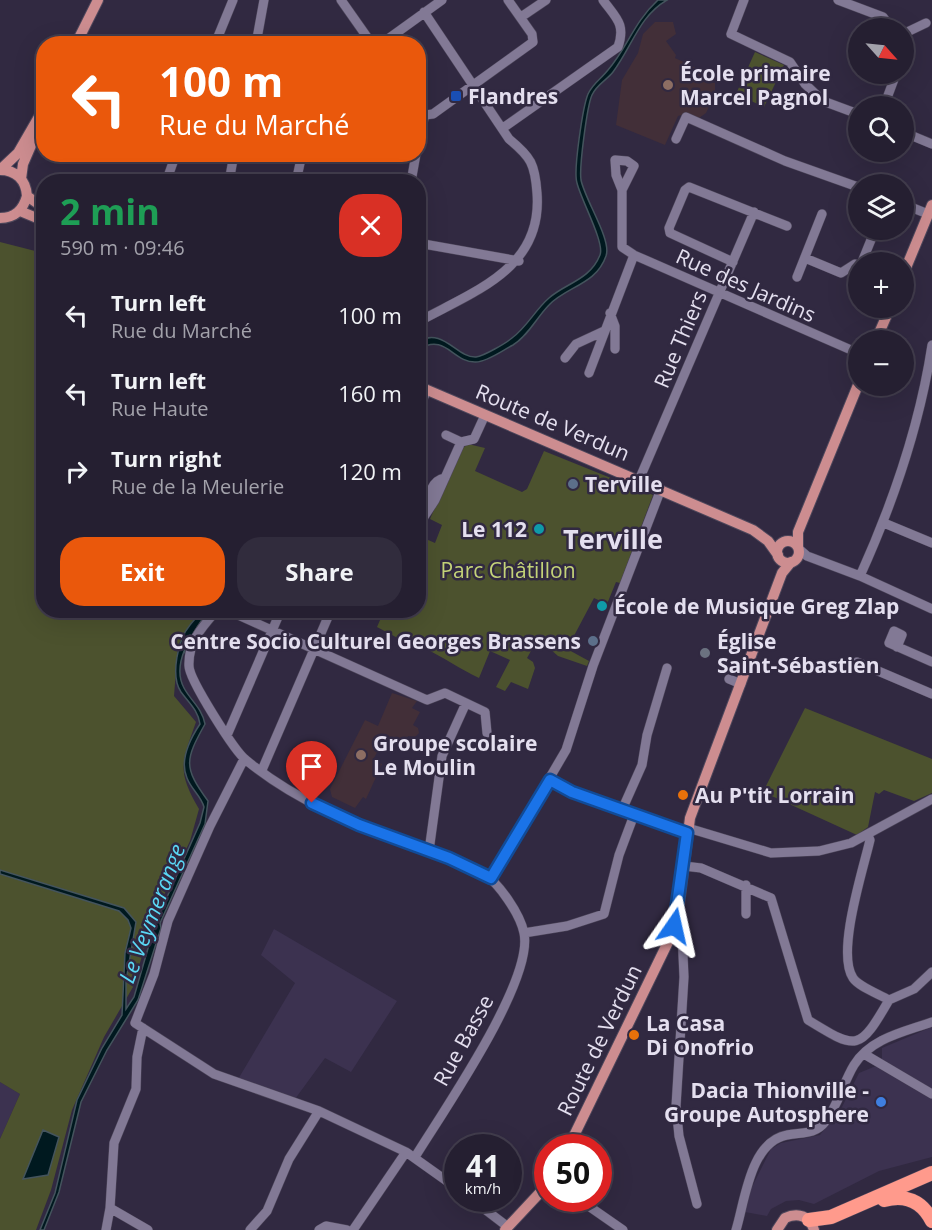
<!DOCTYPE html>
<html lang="en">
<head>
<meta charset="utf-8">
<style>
	body { margin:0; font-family:"Open Sans",sans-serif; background:#312c3d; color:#f1f3f6; height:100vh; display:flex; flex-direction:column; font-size:22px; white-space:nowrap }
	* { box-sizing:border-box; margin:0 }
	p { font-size:20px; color:#a3a2ab }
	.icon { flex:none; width:33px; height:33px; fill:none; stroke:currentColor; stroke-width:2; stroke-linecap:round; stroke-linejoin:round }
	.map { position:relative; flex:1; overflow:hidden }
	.panel { position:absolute; left:36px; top:174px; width:390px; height:444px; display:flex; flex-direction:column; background:#251f31; border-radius:24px; box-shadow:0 6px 24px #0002,0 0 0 2px #423d4d }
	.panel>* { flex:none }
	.hud { position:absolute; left:36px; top:36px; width:390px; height:126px; border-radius:24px; box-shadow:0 6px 24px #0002,0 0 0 2px #423d4d; background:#ea580c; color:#fff; overflow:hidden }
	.needle { width:39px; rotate:117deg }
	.tools { position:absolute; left:848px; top:18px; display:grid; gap:12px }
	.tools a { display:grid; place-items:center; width:66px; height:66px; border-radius:50%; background:#251f31; box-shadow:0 6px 24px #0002,0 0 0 2px #423d4d; font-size:30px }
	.speed { position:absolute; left:444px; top:1134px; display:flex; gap:12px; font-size:30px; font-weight:700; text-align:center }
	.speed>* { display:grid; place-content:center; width:78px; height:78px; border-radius:50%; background:#251f31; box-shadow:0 6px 24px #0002,0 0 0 2px #423d4d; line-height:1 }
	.speed small { font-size:15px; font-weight:400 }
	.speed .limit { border:9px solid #d22; background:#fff; color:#111 }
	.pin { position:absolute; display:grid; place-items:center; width:51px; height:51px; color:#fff; margin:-62px -26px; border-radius:50% 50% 50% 0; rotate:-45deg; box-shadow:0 0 6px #0007 }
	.pin .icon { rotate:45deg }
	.me { position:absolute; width:66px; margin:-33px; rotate:11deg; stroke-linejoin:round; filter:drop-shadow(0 0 4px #0008) }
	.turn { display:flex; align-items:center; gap:21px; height:126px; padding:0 24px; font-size:27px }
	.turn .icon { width:78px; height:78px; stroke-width:2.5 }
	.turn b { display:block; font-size:42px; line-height:51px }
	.round { display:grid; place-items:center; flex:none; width:63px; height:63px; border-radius:24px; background:#312c3d }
	.summary { display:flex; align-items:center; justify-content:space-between; height:102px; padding:0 24px }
	h1 { font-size:36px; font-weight:700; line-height:45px; color:#1e9e55 }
	.cta { display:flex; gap:12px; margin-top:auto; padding:12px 24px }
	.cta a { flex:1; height:69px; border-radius:24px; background:#ea580c; color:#fff; font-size:24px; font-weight:700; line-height:69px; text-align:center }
	.cta a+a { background:#312c3d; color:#f1f3f6 }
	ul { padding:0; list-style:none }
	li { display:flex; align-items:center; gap:18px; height:78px; padding:0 24px }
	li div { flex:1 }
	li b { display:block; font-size:22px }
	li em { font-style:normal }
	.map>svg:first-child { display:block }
</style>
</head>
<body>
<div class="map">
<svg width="932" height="1230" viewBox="0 0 932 1230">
	<rect width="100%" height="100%" fill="#312941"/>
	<path fill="#3c3250" d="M274,929L397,1001L351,1072L325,1058L295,1099L237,1081L295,983L261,955Z
		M932,1027V1157L879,1171L814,1204L799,1200L786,1201L771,1209L767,1216L745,1212L751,1189L771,1149L781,1143L820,1135L842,1107L859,1073L876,1066L882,1059V1048Z
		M0,1082L20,1094L0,1139Z"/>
	<path fill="#422f38" d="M655,22H673L676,34L666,41L676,55L675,58L709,74L706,81L715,83V94L706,113L699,118L685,114L678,116L665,145L616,125L622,80L638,53L643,34Z
		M392,693L417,701L412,708L420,712L413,725L418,728L419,733L415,737L408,736L405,742L385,737L373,760L382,764L366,799L363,797L355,808L332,797L330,789L365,720L378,726Z"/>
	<path fill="#4c522e" d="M755,52L784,65L764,107L736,94Z
		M0,242L43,253L44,610L199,611L178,645L174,696L196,722C182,762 176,770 199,809L190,841L153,918L133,987L104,1037L72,1110L51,1190L36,1230H0V1139L20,1094L0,1082Z
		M468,444L485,448L475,471L522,492L527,489L544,451L653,495L620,583L616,582L607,604L594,598L567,649L589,661L587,666L558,656L550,649L535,644L527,658L533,662L535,668L528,689L511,682L505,691L496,687L510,660L490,651L479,678C460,669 443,657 424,648L422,651L377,627L384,611L418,610L419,536L435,543L442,525L430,519L459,451Z
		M805,708L932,759V793L914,801L884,790L879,794L875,792L868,827L857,835L763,792Z"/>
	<path fill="#00191f" stroke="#44545d" stroke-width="1.5" d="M658,0H667C639,16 632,47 613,72C607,80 597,84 592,95C587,106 579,168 581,180C585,200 612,240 606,256C596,285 567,286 549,305C537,317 528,336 513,345C503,350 487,362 476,362C453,363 446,333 419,349V341C443,327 457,358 476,357C484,356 506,343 512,338C527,327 535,310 549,298C566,283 590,280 600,255C605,243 581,200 577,183C573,171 583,106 588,94C593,83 601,79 608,70C628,47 633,23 658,0Z
		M201,611H208C195,630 170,662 184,688C191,701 202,708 205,724C185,760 183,767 208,801L205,824L160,923L161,928L138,1000L107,1050L81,1102L59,1192L44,1230H40L55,1193L77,1100L102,1048L122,1015L125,953L131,928L128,920L119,911L0,874V870L124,908L136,922L126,981V1009L134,997L155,924L200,823L204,807C201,796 191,789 187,778C179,760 190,739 200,724C198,710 189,703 181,692C170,676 178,639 190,625C194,620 198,616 201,611Z
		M43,1130L59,1137L48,1175L23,1179Z"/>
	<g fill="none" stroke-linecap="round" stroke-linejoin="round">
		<path stroke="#44545d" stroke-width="1.5" d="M184,653L190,635"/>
		<g stroke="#4e475b" stroke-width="10">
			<path id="minor" d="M341,0L372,44
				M744,0L731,34L790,62L805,84L823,101L858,114
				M838,0L883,17L891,28
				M521,17L546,0
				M903,34L926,23
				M215,44L233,0
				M256,44L264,0
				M381,44L442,0
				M884,106L896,74
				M425,115L433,114L533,42L532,34L508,0
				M503,128L618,47C626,24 616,18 603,0
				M903,132L932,144
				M418,139L425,115
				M676,139L686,117L785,161L858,187
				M166,182L176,154
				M229,182L234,154
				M296,182L302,154
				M411,182L416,154
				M622,190L634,166L627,161L615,160L616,175L622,190V247L634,255L858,353
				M903,204L928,214
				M418,243L519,261
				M805,258L841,273L855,264L858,265
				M733,262L670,233L669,228L685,190L689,187L787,226
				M862,262L875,230
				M797,277L822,214
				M610,313L615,326V349
				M418,322C474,291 543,269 537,193C535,164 531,157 509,139L424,12
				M565,358L576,344L604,331
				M589,373L634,255
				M418,410L427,390
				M461,442L474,439L485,415
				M639,480L754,212
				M432,505C426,495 433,480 445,478
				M884,523L932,543
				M418,526L435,500L461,442L446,435
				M799,549L807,556L860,576L932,609
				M860,576C893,503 920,424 932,345
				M217,610C202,627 188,642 189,666C189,679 235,752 246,760C269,779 297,796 324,809L483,873C499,883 520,914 524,933C534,981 442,1113 415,1157
				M227,610L427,700L445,693L485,712L487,733
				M897,647L902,635L894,631L889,643L932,662
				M857,662L932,694
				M729,679L741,684
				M228,733L281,610
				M244,759L210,826L168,921L154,974L135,1023L214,1074L319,1111L406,1152L458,1189
				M262,770L331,610
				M550,780L572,792L688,833
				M622,810L642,765L647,735L667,668
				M688,828L771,853L819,851L851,843L932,799
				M868,835L870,840C863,870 836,953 853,978C859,987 879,994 889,1000L914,989L932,972
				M429,851L442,756L466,703
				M684,866L701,868L771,898L808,1020C857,1050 859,1052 889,1000
				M491,878L566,750L593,666L661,489
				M746,885V914
				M674,926L682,933L684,977L676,1106L679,1136L697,1204
				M524,933L567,926L604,914L619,855L634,815
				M864,1054L932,1094
				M470,1198L508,1227
				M577,1198L623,1230
				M110,1208L114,1143L136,1089L137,1057L143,1028
				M106,1230L110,1208L148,1230
				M250,1230L267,1211L289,1159L319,1111
				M319,1230L326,1226L347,1230
				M353,1230L406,1152
				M736,1230C745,1201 750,1142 787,1135C801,1132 815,1135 825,1122C838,1106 843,1083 854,1065C871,1038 904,1032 932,1022"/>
		</g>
		<g stroke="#4e475b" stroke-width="12">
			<path id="major" d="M76,44L98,0
				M0,170C16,170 26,180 27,196C23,210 15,218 0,218
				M0,170L18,153L44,108
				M21,179L23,164L36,134
				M27,196L44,208
				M20,211L44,221
				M903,275L932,205
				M876,340L890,308
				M418,386L753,530L768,541L778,555
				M777 552a11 11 0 1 1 22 0a11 11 0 1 1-22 0Z
				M798,546V532L858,385
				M568,1148L670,938L679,905L690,818L782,573L791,562
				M505,1230L548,1184
				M777,1230L785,1218C798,1212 810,1216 814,1230"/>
		</g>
		<g stroke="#4e475b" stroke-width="15">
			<path id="highway" d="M884,1200C905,1194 922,1201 932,1221
				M809,1220L831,1217L932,1173"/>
		</g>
		<use href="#minor" stroke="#827995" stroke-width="9"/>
		<use href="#major" stroke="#cd8d90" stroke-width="10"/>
		<use href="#highway" stroke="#ff9a8c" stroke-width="14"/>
	</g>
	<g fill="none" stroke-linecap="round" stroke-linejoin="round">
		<g stroke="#114b97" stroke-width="15">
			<path id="route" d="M312,803L359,825L449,858L491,878L550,780L572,792L687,833L674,926"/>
		</g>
		<use href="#route" stroke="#1a73e8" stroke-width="10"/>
	</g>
	<g fill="#8d6e63" stroke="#312941" stroke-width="2">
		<circle cx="668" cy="85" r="6"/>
		<circle cx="361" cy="755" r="6"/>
	</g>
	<rect fill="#1a4fb4" stroke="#312941" stroke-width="2" x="450" y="90" width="12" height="12" rx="3"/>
	<g fill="#5c6f8a" stroke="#312941" stroke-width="2">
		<circle cx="573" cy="484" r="6"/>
		<circle cx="593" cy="641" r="6"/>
	</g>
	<g fill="#0f9aa8" stroke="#312941" stroke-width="2">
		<circle cx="539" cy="529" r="6"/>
		<circle cx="602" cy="606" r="6"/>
	</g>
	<circle fill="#6b7280" stroke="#312941" stroke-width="2" cx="705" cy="653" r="6"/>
	<g fill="#e8710a" stroke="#312941" stroke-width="2">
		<circle cx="683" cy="795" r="6"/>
		<circle cx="634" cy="1035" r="6"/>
	</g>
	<circle fill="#3f7fe0" stroke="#312941" stroke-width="2" cx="881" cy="1102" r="6"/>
	<g text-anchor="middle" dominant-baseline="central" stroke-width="5" stroke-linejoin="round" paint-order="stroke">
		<g font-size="21" font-weight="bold" fill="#e4dfef" stroke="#312941" text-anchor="start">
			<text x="680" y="73">École primaire<tspan x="680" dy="24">Marcel Pagnol</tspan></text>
			<text x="468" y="96">Flandres</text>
			<text x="585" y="484">Terville</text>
			<text x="527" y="529" text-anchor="end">Le 112</text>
			<text x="614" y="606">École de Musique Greg Zlap</text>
			<text x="581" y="641" text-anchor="end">Centre Socio Culturel Georges Brassens</text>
			<text x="717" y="641">Église<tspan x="717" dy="24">Saint-Sébastien</tspan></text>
			<text x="373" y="743">Groupe scolaire<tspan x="373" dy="24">Le Moulin</tspan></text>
			<text x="695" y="795">Au P'tit Lorrain</text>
			<text x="646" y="1023">La Casa<tspan x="646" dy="24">Di Onofrio</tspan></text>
			<text x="869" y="1090" text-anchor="end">Dacia Thionville -<tspan x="869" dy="24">Groupe Autosphere</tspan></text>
		</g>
		<g font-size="21" fill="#e4dfef" stroke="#312941">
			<text transform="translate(746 285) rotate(24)">Rue des Jardins</text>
			<text transform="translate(680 339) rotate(-67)">Rue Thiers</text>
			<text transform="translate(553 422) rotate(23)">Route de Verdun</text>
			<text transform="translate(463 1040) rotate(-61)">Rue Basse</text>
			<text transform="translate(599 1040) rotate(-64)">Route de Verdun</text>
		</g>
		<g font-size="21" fill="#c4d378" stroke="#312941">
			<text x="508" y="570">Parc Châtillon</text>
		</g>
		<g font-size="22" font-style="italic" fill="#5ad7f5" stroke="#312941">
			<text transform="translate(151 913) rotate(-69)">Le Veymerange</text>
		</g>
		<g font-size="27" font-weight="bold" fill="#e4dfef" stroke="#312941">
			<text x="613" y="538">Terville</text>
		</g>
	</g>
</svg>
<div class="tools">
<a><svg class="needle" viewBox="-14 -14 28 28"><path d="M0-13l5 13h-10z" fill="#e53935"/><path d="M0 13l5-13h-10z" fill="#a3a2ab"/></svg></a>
<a><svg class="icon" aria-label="search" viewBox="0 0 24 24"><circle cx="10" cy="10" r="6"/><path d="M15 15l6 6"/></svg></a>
<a><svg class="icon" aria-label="layers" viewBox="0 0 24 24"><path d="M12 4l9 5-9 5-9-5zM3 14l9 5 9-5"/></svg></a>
<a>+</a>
<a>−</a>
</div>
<div class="speed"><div>41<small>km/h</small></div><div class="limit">50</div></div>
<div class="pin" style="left:312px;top:803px;background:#d93025"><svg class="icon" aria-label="arrive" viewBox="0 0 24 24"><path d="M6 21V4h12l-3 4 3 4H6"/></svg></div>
<svg class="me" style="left:674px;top:926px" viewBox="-20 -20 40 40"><path d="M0-17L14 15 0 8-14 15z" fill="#1a73e8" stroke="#fff" stroke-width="4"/></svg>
<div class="hud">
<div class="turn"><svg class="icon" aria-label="left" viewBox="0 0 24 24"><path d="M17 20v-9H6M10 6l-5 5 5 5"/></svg><div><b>100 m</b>Rue du Marché</div></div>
</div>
<section class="panel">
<div class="summary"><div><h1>2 min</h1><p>590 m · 09:46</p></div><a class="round" style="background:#d93025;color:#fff"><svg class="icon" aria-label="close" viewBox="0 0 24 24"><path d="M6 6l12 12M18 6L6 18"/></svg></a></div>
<ul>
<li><svg class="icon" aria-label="left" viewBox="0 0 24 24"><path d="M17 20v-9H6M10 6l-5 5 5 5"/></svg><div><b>Turn left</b><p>Rue du Marché</p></div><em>100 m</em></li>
<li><svg class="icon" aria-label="left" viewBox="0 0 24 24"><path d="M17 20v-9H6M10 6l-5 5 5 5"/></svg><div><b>Turn left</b><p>Rue Haute</p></div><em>160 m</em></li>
<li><svg class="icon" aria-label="right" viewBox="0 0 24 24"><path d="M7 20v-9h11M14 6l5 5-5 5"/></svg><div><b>Turn right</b><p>Rue de la Meulerie</p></div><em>120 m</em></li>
</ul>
<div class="cta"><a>Exit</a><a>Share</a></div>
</section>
</div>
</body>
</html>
